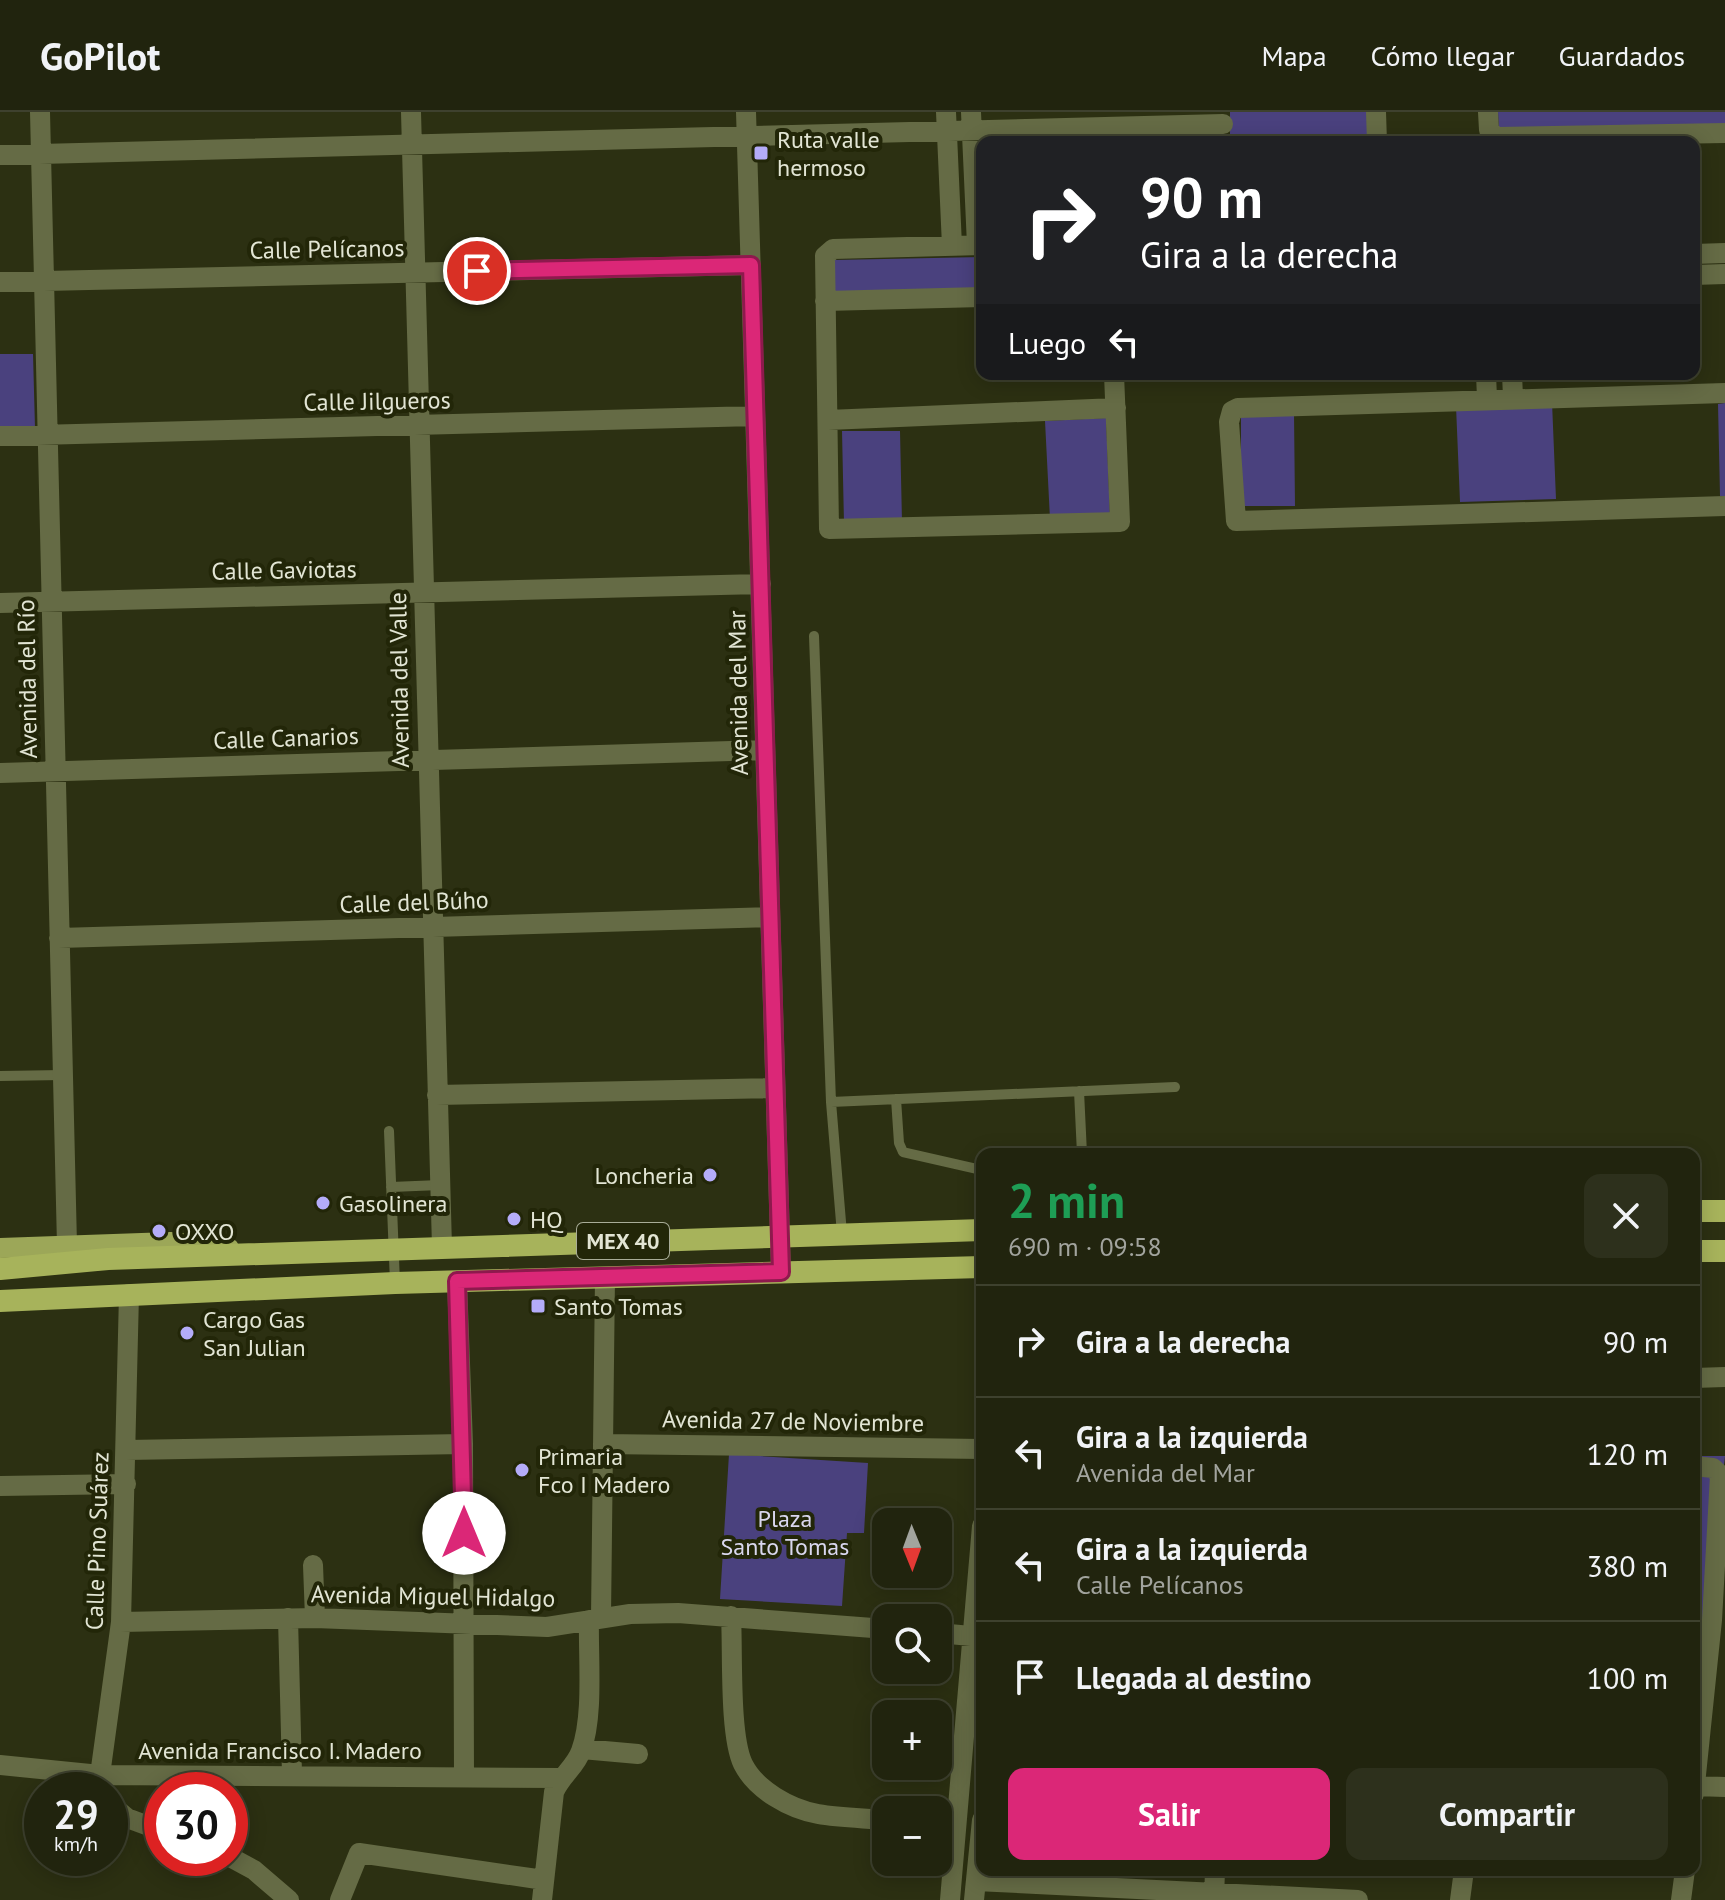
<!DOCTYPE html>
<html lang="es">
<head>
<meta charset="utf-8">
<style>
	body { margin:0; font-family:"PT Sans",sans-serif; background:#2d301c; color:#f1f3f6; height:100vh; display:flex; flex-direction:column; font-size:30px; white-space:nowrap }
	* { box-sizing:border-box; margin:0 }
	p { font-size:26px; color:#a2a49e }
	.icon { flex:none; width:44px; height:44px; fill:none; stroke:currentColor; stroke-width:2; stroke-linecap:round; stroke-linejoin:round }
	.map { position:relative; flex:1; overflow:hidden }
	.drawer { position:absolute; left:976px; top:1036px; width:724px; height:728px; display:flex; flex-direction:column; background:#21240e; border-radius:16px; box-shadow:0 4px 20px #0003,0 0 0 2px #3e412e }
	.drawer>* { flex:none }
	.banner { position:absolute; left:976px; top:24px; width:724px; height:244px; border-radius:16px; box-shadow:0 4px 20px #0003,0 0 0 2px #3e412e; background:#202124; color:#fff; overflow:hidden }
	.needle { width:52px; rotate:179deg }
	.controls { position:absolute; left:872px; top:1396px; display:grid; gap:16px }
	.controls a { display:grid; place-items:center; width:80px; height:80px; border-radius:16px; background:#21240e; box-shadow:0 4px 20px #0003,0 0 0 2px #3e412e; font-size:40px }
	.speed { position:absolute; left:24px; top:1660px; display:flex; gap:16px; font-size:40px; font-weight:700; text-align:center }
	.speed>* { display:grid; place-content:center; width:104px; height:104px; border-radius:50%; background:#21240e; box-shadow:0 4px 20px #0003,0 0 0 2px #3e412e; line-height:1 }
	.speed small { font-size:20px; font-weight:400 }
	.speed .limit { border:12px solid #d22; background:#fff; color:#111 }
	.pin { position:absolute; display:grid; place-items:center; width:68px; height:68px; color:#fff; margin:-34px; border:4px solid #fff; border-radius:50%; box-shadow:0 2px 8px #0007 }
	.me { position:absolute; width:88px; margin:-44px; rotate:0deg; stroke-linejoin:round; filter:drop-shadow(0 0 6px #0008) }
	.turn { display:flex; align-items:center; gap:28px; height:168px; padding:0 32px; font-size:36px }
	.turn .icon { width:104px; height:104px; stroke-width:2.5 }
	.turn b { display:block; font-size:56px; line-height:68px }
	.then { display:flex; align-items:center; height:76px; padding:0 32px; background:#0003; gap:16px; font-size:30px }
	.round { display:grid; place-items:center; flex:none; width:84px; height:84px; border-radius:16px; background:#2d301c }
	.headline { display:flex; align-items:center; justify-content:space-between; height:136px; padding:0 32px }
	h1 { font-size:48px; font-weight:600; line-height:60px; color:#1e9e55 }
	.primary-button { display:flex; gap:16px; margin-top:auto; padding:16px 32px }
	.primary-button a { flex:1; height:92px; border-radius:16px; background:#db2777; color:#fff; font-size:32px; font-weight:600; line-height:92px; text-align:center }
	.primary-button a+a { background:#2d301c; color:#f1f3f6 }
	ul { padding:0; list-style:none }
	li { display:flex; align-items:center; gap:24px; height:112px; padding:0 32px; border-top:2px solid #3e412e }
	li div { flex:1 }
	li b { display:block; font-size:30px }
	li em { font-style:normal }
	header { display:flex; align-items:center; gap:48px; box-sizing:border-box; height:112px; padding:0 40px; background:#21240e; border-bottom:2px solid #3e412e }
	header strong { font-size:38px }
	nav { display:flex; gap:44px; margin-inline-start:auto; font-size:28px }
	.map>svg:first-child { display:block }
</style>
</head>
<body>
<header>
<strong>GoPilot</strong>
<nav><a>Mapa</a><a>Cómo llegar</a><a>Guardados</a></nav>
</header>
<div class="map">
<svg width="1725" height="1788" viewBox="0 0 1725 1788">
	<rect width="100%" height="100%" fill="#2c3012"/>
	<path fill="#4a417e" d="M1230,0H1369V30H1230Z
		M1498,0H1725V12L1499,18Z
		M982,145V178L835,183L834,148Z
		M0,242H33L35,316L0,317Z
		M1552,290L1556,387L1460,390L1456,294Z
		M1725,291V384H1720L1718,292Z
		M1241,301H1294L1295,394H1241Z
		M1106,306L1110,404L1050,407L1045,309Z
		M842,319H900L902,410L844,411Z
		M729,1342L868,1351L864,1421H847L842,1494L720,1487Z
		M1694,1344H1725L1694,1622Z"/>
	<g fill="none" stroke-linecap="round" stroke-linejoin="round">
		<path stroke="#656b45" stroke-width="10" d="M814,524L831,990L842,1122
			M0,964L63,963
			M1079,979L1082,1042
			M896,987L899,1031L903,1040L982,1058
			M831,990L1175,975
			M389,1019L395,1171
			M391,1075L440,1073"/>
		<path stroke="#656b45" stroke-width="20" d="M40,0L67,1133
			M411,0L442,1135
			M746,0L781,1160
			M946,0L952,134
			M971,0L977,133
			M1376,0L1377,30
			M1488,0L1489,18L1496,25L1725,21
			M0,43L1223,12
			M982,133L833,137L825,144L829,417L1120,410L1114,262
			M1694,142L1725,141
			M1694,163L1725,162
			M0,170L751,153
			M825,189L982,185
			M1486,262L1487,286
			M1512,262L1513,285
			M1725,281L1238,296L1232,299L1229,310L1236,409L1725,394
			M828,308L1116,296
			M0,324L755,304
			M0,491L761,472
			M0,661L765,638
			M59,826L769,805
			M437,983L775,976
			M457,1169L463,1332L464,1664
			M1694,1266L1725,1265
			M603,1332L982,1337
			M127,1338L463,1332
			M1694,1354L1713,1356L1720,1363L1712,1508L1694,1682
			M0,1374L126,1372
			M313,1453L315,1506
			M731,1504C733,1539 729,1623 743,1652C756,1678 790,1697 818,1702C840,1706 864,1706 886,1708
			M601,1505L605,1165
			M288,1506L292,1662
			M121,1510L315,1506L547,1515L630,1502L678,1501L886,1517
			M938,1521L982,1525
			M582,1637L638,1642
			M0,1653L100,1663L560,1666
			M1695,1674L1725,1675
			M102,1678L100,1663L121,1510L129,1182
			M110,1692L127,1706L162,1719
			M230,1745L254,1758L289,1788
			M976,1769L1358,1788
			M340,1788L359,1741L544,1768
			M542,1788L554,1680C561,1664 576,1654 581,1639C594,1604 588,1546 589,1508
			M950,1788L982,1414
			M974,1788L982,1708
			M1214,1788L1215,1758
			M1460,1788L1464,1758
			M1681,1788L1685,1758"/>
		<path stroke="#9ca758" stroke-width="20" d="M0,1136L170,1130L229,1136"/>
		<path stroke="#a7b35b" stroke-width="22" d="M1694,1099H1725
			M1694,1139H1725
			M0,1157L108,1147L982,1118
			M0,1189L395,1171L982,1155"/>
	</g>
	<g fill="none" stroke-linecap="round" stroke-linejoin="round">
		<g stroke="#8e194d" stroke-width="20">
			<path id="route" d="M464,1421L457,1169L781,1160L751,153L477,159"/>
		</g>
		<use href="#route" stroke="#db2777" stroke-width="14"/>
	</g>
	<g fill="#b4acf9" stroke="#222608" stroke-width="3">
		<rect x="753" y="33" width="16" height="16" rx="4"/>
		<circle cx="710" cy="1063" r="8"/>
		<circle cx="323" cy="1091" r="8"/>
		<circle cx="514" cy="1107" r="8"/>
		<circle cx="159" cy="1119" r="8"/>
		<rect x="530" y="1186" width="16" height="16" rx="4"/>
		<circle cx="187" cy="1221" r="8"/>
		<circle cx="522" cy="1358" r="8"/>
	</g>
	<g text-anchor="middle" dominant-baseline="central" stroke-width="8" stroke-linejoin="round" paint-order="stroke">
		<rect fill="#222608" stroke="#a8ac97" stroke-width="2" x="577" y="1111" width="92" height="36" rx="6"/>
		<g font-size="22" font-weight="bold" fill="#e2e5d4">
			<text x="623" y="1129">MEX 40</text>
		</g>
		<g font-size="24" fill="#e2e5d4" stroke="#222608" text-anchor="start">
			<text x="777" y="27">Ruta valle<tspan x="777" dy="28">hermoso</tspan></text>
			<text x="694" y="1063" text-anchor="end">Loncheria</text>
			<text x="339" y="1091">Gasolinera</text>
			<text x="530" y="1107">HQ</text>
			<text x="175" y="1119">OXXO</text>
			<text x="554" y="1194">Santo Tomas</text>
			<text x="203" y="1207">Cargo Gas<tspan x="203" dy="28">San Julian</tspan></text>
			<text x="538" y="1344">Primaria<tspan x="538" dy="28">Fco I Madero</tspan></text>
		</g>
		<g font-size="24" fill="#e2e5d4" stroke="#222608">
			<text transform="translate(327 137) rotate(-1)">Calle Pelícanos</text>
			<text transform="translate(377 289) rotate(-1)">Calle Jilgueros</text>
			<text transform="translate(284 458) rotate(-1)">Calle Gaviotas</text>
			<text transform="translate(27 567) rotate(-91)">Avenida del Río</text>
			<text transform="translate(399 568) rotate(-91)">Avenida del Valle</text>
			<text transform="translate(738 581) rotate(-91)">Avenida del Mar</text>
			<text transform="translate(286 626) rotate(-2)">Calle Canarios</text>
			<text transform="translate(414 790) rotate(-2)">Calle del Búho</text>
			<text transform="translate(793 1309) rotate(1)">Avenida 27 de Noviembre</text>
			<text transform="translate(97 1429) rotate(-88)">Calle Pino Suárez</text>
			<text transform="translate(433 1484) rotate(1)">Avenida Miguel Hidalgo</text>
			<text x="280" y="1638">Avenida Francisco I. Madero</text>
		</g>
		<g font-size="24" fill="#d9d7ee" stroke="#222608">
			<text x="785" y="1406">Plaza<tspan x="785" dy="28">Santo Tomas</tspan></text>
		</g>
	</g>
</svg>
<div class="controls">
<a><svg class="needle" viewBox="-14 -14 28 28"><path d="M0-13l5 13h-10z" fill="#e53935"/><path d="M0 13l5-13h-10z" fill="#a2a49e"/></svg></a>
<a><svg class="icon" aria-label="search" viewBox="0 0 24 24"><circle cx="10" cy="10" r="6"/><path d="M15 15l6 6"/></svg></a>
<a>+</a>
<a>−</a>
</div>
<div class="speed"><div>29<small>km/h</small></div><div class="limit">30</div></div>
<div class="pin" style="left:477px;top:159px;background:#d93025"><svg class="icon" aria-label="arrive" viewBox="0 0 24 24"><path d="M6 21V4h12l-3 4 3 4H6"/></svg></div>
<svg class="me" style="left:464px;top:1421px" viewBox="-20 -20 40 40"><circle r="19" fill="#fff"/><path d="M0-13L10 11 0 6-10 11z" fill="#db2777"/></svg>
<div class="banner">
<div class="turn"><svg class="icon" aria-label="right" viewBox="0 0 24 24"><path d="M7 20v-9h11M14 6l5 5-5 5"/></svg><div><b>90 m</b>Gira a la derecha</div></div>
<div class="then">Luego<svg class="icon" aria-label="left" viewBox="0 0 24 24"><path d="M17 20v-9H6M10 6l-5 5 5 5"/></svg></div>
</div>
<section class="drawer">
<div class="headline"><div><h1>2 min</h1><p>690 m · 09:58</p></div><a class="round"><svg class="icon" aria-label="close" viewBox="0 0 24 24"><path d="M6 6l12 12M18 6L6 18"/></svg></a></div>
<ul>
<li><svg class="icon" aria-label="right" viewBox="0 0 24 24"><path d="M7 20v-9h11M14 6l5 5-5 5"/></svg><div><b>Gira a la derecha</b></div><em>90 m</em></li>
<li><svg class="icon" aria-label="left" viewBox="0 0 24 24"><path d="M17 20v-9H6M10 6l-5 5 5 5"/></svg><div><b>Gira a la izquierda</b><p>Avenida del Mar</p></div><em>120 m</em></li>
<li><svg class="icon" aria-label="left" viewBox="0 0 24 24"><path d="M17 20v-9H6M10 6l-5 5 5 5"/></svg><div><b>Gira a la izquierda</b><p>Calle Pelícanos</p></div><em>380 m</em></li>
<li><svg class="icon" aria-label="arrive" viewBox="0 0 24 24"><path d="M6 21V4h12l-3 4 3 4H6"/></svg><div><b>Llegada al destino</b></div><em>100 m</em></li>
</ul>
<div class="primary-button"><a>Salir</a><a>Compartir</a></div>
</section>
</div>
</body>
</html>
